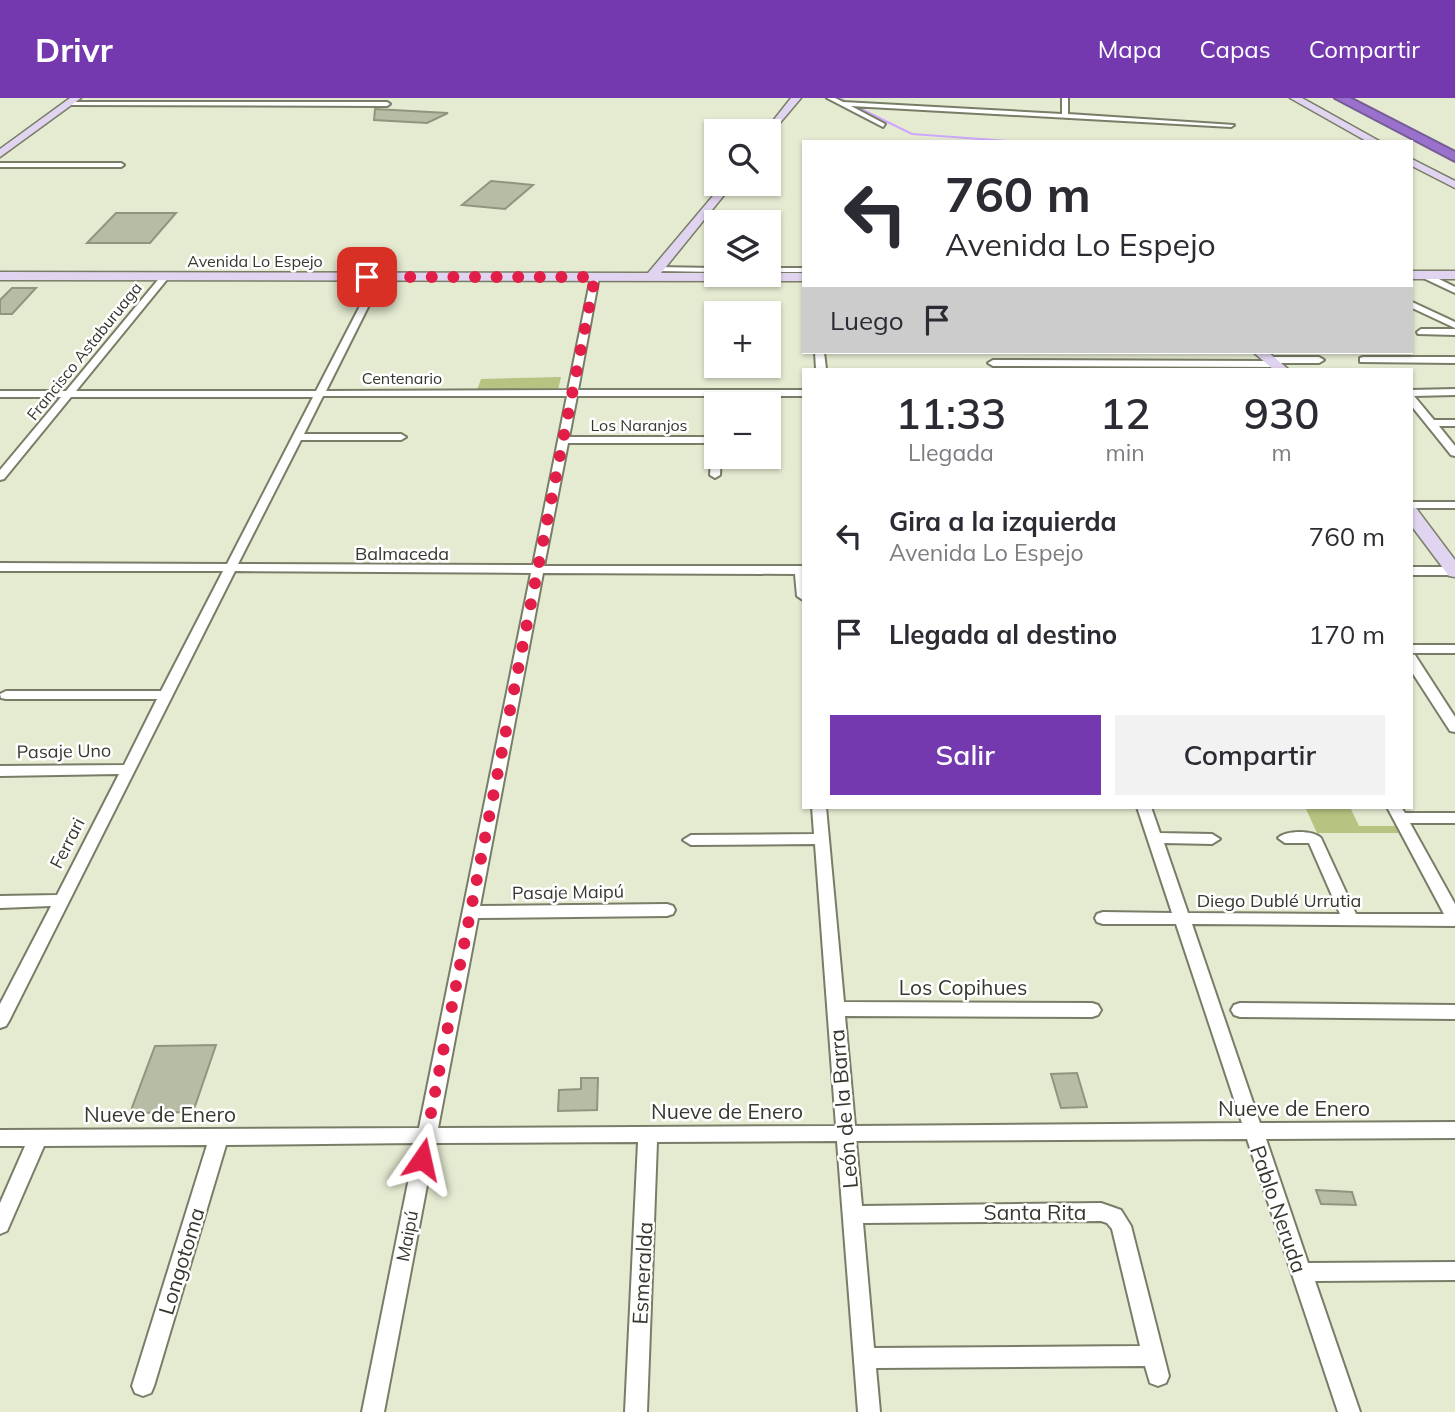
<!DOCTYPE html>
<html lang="es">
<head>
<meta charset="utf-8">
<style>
	body { margin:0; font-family:Mulish,sans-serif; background:#f2f2f3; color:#2b2b33; height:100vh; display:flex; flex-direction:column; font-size:26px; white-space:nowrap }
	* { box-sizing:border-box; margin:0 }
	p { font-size:23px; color:#7c7c81 }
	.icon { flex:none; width:38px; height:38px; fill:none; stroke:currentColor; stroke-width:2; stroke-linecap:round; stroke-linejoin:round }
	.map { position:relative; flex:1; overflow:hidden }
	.details { position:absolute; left:802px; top:270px; width:611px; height:441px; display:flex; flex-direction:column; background:#fff; border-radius:0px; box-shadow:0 2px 5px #0004 }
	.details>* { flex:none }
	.banner { position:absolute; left:802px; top:42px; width:611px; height:214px; border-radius:0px; box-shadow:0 2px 5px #0004; background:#fff; color:#2b2b33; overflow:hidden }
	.fabs { position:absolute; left:704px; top:21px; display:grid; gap:14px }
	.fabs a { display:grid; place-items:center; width:77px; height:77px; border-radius:0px; background:#fff; box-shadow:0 2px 5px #0004; font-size:35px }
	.pin { position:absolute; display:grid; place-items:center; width:60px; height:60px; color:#fff; margin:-30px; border-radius:14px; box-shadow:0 4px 10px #0006 }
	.me { position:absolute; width:77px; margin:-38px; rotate:11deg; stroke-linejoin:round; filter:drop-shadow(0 0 5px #0008) }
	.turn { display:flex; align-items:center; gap:24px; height:147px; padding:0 28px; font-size:32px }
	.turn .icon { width:91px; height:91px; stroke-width:2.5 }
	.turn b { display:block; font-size:49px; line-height:60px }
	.then { display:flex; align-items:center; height:66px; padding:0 28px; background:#0003; gap:14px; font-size:26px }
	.eta { display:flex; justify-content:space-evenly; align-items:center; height:119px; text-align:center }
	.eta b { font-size:42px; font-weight:600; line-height:49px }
	.action { display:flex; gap:14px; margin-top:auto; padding:14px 28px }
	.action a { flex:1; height:80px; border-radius:0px; background:#7439af; color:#fff; font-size:28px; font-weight:600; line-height:80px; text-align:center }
	.action a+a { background:#f2f2f3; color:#2b2b33 }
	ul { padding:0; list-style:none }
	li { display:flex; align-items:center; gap:21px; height:98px; padding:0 28px }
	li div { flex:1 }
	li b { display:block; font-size:26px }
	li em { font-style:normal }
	header { display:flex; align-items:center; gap:42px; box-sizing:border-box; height:98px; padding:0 35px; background:#7439af; color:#fff }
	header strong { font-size:33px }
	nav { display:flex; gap:38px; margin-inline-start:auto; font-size:24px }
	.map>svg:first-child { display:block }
</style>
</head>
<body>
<header>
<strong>Drivr</strong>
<nav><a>Mapa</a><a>Capas</a><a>Compartir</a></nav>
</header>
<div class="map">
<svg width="1455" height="1314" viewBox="0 0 1455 1314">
	<rect width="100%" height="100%" fill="#e5ebd1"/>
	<path fill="#b6c381" d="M561,279L558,292H477L481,281Z
		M1305,709H1350L1359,728H1395L1399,735H1317Z"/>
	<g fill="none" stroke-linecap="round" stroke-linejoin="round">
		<path stroke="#cda7fe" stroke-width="2" d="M840,0L849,5
			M855,8L912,36L1023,44"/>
	</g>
	<path fill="#b7bca4" stroke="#90957e" stroke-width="2" d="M375,11L448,15L427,25L374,22Z
		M491,83L533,87L505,111L462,107Z
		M116,115H176L150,145H87Z
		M12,190H36L12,216H0V202Z
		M216,947L193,1014L130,1015L155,948Z
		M1077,975L1087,1009L1061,1010L1051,976Z
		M581,980H598L597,1012L558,1013L559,992L581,991Z
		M1316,1092L1352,1094L1356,1107L1321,1106Z"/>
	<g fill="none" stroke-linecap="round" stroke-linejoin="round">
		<g stroke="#787d67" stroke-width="4">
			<path id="street" d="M827,0H835L843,4L1062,16V0H1068V16L1234,27L1231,29L851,8L885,26L883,29Z
				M68,4H387L390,6L387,8L66,7Z
				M0,65H121L124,67L121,69H0Z
				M656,169L716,170V174L659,173H656Z
				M768,170H803V174H768Z
				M1421,175H1427L1455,189V195L1421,179Z
				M162,177L169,179L76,293H316L375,179L379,177L383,179L326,293L568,292L591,179L595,177L599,179L578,292H803V298H577L569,339H716V359H721L720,377L715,380L710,377L712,345H568L544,468H803V502L797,498L795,476L543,475L480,808L667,806L673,808L675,812L673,816L667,818L478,820L438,1030L836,1028L815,746L691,747L683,742L691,737L814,736L812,709H826L844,904L1092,905L1098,907L1101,912L1098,917L1092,919L845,918L855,1028L1242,1025L1176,826H1103L1097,824L1095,820L1097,816L1103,814L1172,815L1137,709H1151L1160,735L1212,736L1220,741L1212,746L1164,745L1188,815L1340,816L1309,745H1285L1278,740C1286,732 1313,732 1321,740L1356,816H1444L1387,709H1401L1405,715H1455V725H1410L1455,806V828L1192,826L1260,1025L1455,1024V1040L1266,1041L1308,1165L1455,1164V1182L1315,1183L1360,1314H1338L1247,1041L856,1043L862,1108L1101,1105L1121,1112L1131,1128L1169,1278L1166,1285L1158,1288L1150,1285L1145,1268L876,1270L880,1314H858L837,1043L657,1044L647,1314H625L638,1044L435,1045L384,1314H362L416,1045L226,1047L154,1288L151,1295L143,1298L135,1295L132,1288L207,1047L44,1048L7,1133L0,1136V1105L25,1048H0V1032L419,1030L531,475L235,473L9,923L6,928L0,930V906L51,808L0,810V798L57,797L119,676L0,678V668L124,667L157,601H6L1,600L0,596L6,593H161L223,473H0V465L227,466L313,299H71L4,381L0,382V372L61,299H0V293H66ZM323,298H567L533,467L238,466L301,342H401L406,339L401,336H304ZM1101,1123L1107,1125L1112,1131L1140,1248L874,1250L863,1125Z
				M1410,203L1455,224V230L1410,209Z
				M1421,231H1455V237L1418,236L1417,234Z
				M815,254H824L826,271H816Z
				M1269,259H1319L1324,262L1319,265H1280L1279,268L1276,269L993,268L988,265L993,262L1265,263L1266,260Z
				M1363,259H1455V265L1360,264V260Z
				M1455,291V297L1414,298L1434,322H1455V328H1439L1455,348V358L1451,357L1410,306V292Z
				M1410,404H1455V410H1410Z
				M1410,469H1455V477H1410Z
				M1410,547H1455V555H1410Z
				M1410,556L1415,557L1455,619V634L1450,633L1410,571Z
				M1240,905L1455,907V921L1240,919L1234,917L1231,912L1234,907Z"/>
		</g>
		<g stroke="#787d67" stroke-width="3">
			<path id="secondary" d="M70,0H81L0,59V51Z
				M791,0H801L768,39V33H765Z
				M1290,0H1302L1381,44H1368Z
				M1410,60L1455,83V90L1410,67Z
				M723,86H733L661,175H803V183L0,182V174L648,175Z
				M1410,173H1455V181H1410Z
				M1253,254H1268L1288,271H1273Z
				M1410,409L1416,410L1455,462V479L1449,478L1410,426Z"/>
		</g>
		<g stroke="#775d95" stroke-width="4">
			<path id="highway" d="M1335,0H1350L1455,54V63Z"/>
		</g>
		<use href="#street" fill="#fff" fill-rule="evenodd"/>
		<use href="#secondary" fill="#e1d4f0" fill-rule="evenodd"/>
		<use href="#highway" fill="#9a71cd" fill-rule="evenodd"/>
	</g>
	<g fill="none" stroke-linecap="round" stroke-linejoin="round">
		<path stroke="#e11d48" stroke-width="12" stroke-dasharray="0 21.6" d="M367,179H595L422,1061"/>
	</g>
	<g text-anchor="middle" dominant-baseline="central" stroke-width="5" stroke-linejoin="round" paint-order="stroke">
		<g font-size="16" fill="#36382e" stroke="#fff">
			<text x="255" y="163">Avenida Lo Espejo</text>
			<text transform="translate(84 253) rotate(-51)">Francisco Astaburuaga</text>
			<text x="402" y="280">Centenario</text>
			<text x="639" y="327">Los Naranjos</text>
		</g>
		<g font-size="18" fill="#36382e" stroke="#fff">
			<text x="402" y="455">Balmaceda</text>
			<text transform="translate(64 653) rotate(-1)">Pasaje Uno</text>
			<text transform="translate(67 745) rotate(-63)">Ferrari</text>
			<text transform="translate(568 794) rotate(-1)">Pasaje Maipú</text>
			<text x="1279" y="802">Diego Dublé Urrutia</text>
			<text transform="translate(407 1138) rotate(-79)">Maipú</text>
		</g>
		<g font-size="21" fill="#36382e" stroke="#fff">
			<text x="963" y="889">Los Copihues</text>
			<text x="1294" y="1010">Nueve de Enero</text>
			<text transform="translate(843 1011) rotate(-95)">León de la Barra</text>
			<text x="727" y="1013">Nueve de Enero</text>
			<text x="160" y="1016">Nueve de Enero</text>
			<text transform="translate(1279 1111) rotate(71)">Pablo Neruda</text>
			<text x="1035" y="1114">Santa Rita</text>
			<text transform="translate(181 1163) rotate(-73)">Longotoma</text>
			<text transform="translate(642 1175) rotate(-87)">Esmeralda</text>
		</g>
	</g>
</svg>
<div class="fabs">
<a><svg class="icon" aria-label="search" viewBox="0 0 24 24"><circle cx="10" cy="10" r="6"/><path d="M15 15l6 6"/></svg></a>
<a><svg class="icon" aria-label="layers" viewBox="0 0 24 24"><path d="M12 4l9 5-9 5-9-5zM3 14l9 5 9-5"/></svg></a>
<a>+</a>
<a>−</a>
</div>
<div class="pin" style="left:367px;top:179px;background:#d93025"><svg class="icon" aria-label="arrive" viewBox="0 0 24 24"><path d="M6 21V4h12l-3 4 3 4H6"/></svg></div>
<svg class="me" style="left:422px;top:1061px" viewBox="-20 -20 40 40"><path d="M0-17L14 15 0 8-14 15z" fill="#e11d48" stroke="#fff" stroke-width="4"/></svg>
<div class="banner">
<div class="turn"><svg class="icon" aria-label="left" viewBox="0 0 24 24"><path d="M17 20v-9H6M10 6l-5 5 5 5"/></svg><div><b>760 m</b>Avenida Lo Espejo</div></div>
<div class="then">Luego<svg class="icon" aria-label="arrive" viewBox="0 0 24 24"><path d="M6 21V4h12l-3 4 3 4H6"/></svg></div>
</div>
<section class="details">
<div class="eta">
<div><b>11:33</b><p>Llegada</p></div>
<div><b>12</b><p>min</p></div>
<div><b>930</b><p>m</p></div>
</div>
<ul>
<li><svg class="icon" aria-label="left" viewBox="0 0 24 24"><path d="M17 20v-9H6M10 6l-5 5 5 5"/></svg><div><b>Gira a la izquierda</b><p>Avenida Lo Espejo</p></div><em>760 m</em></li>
<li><svg class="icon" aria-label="arrive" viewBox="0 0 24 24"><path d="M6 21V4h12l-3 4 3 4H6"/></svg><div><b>Llegada al destino</b></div><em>170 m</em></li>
</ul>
<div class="action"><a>Salir</a><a>Compartir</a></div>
</section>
</div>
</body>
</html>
